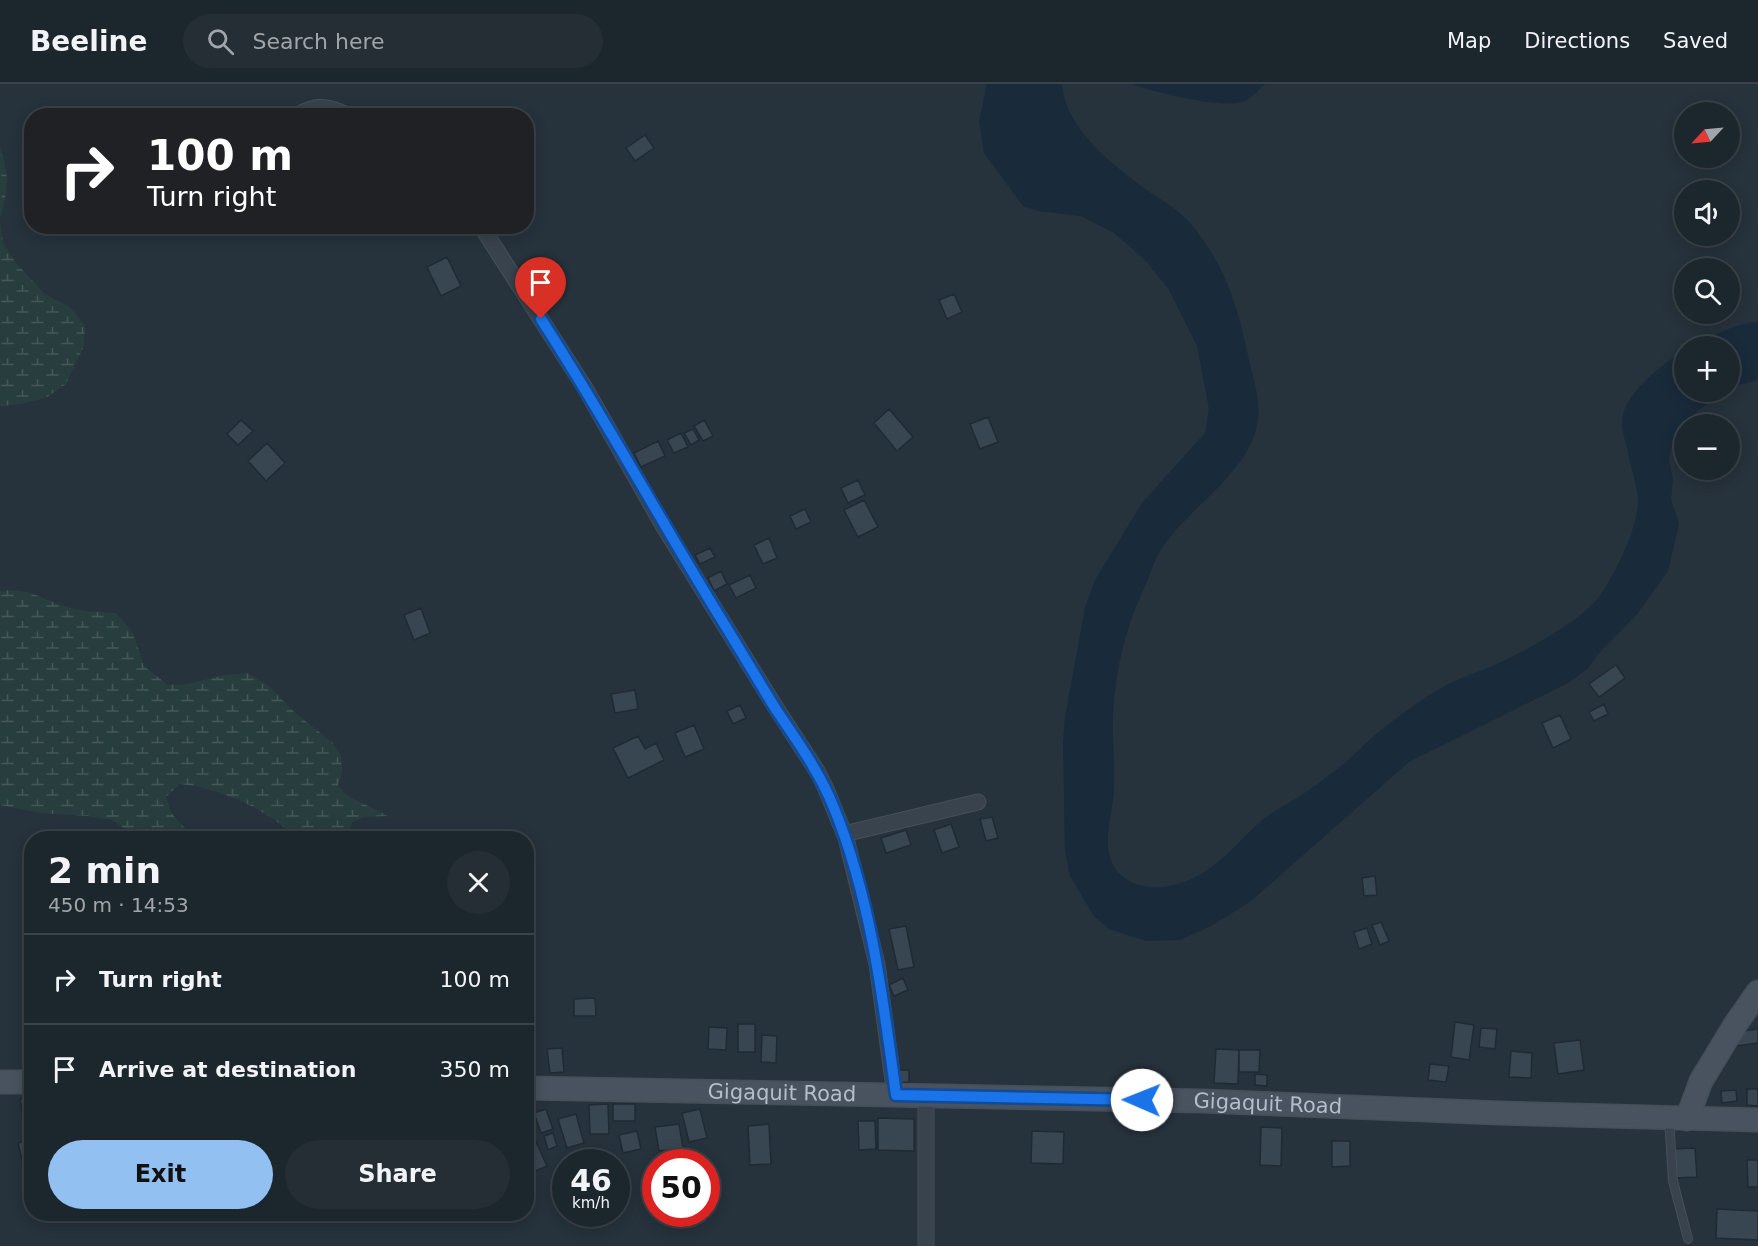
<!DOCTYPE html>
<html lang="en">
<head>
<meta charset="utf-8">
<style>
	body { margin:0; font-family:"DejaVu Sans",sans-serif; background:#252e35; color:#f1f3f6; height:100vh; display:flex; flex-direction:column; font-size:22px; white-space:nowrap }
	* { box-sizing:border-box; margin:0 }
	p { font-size:20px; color:#a0a5aa }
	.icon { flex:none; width:33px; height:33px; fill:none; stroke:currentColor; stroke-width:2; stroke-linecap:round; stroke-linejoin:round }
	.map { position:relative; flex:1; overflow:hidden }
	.side { position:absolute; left:24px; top:747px; width:510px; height:390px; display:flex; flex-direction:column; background:#1c262d; border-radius:24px; box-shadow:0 3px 15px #0003,0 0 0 2px #3a4349 }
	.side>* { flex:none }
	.banner { position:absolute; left:24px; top:24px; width:510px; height:126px; border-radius:24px; box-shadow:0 3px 15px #0003,0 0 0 2px #3a4349; background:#202124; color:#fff; overflow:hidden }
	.needle { width:39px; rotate:244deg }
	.tools { position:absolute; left:1674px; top:18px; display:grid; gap:12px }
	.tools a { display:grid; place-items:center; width:66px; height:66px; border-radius:50%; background:#1c262d; box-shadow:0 3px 15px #0003,0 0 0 2px #3a4349; font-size:30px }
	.speed { position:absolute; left:552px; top:1065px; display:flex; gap:12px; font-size:30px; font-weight:700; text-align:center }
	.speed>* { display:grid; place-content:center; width:78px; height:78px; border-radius:50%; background:#1c262d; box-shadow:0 3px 15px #0003,0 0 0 2px #3a4349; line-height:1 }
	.speed small { font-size:15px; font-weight:400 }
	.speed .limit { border:9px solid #d22; background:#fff; color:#111 }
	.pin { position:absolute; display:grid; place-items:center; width:51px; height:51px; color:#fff; margin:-62px -26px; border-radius:50% 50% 50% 0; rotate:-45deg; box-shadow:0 0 6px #0007 }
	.pin .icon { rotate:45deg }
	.me { position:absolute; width:66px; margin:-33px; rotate:271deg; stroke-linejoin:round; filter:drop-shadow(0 0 4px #0008) }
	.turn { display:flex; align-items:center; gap:21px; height:126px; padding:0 24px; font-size:27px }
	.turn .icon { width:78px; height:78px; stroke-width:2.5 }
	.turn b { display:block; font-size:42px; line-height:51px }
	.round { display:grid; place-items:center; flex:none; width:63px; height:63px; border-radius:32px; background:#252e35 }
	.headline { display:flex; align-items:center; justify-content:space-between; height:102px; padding:0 24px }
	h1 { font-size:36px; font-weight:800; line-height:45px }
	.cta { display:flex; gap:12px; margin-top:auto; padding:12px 24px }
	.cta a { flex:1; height:69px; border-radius:36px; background:#91c0f1; color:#111; font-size:24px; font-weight:800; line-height:69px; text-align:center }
	.cta a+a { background:#252e35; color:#f1f3f6 }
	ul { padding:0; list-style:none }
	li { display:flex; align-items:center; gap:18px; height:90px; padding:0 24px; border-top:2px solid #3a4349 }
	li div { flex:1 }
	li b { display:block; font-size:22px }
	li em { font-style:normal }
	header { display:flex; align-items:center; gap:36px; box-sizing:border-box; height:84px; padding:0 30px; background:#1c262d; border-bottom:2px solid #3a4349 }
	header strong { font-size:28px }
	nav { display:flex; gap:33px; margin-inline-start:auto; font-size:21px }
	.search { width:420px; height:54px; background:#252e35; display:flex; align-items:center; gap:15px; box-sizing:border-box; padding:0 21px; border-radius:33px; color:#a0a5aa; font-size:22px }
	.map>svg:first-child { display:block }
</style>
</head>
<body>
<header>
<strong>Beeline</strong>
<div class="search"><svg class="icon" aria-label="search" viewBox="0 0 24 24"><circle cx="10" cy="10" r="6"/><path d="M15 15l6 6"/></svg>Search here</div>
<nav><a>Map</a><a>Directions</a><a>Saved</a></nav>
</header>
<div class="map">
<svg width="1758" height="1162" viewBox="0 0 1758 1162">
	<defs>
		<pattern id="wetland-marsh" width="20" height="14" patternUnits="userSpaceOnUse" patternTransform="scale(1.5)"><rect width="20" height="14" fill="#283d3e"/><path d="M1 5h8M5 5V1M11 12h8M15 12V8" fill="none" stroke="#455758"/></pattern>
	</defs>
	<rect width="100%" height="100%" fill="#26323c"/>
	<path fill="url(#wetland-marsh)" d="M0,64C10,92 8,107 0,135Z
		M0,138L3,159L17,180L45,210L70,223L85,242L84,262L66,300L46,314L21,320L0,322Z
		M0,507C28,503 39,514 64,522C81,528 99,528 116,529L133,548L144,582L168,601L187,600L225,591L247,589L268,601L293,627L333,659L341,672L342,688L338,701L346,711L388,732L364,733L352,738L349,751L350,754H296C267,725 220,704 180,700L166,713L172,730L194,754H136L113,736L88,732L40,729L0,721Z"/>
	<path fill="#192a3a" d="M987,0H1062C1065,45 1114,82 1148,107C1162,116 1179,126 1190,139C1226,181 1238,224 1249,276C1252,290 1257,305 1258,319C1265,380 1192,418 1163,463C1156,472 1152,484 1148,495C1127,539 1115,583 1113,631C1112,655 1115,679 1114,702C1114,723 1106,744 1108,764C1113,803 1153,810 1184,798C1219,785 1234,761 1260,738C1271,728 1284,722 1297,714C1314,703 1331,690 1347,677C1358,668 1368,656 1380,647C1400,631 1423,614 1445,602C1461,593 1479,588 1495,581C1522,569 1581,537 1598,514C1614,493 1639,442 1638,416C1637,399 1630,381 1627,364C1625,356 1622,346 1622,338C1623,310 1662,280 1684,267V308H1722L1688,335L1672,360L1669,375L1673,396L1671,415L1679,440L1668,487L1638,529L1601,567L1587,585L1570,598L1409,678L1251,817L1213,841L1180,856L1146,857L1109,845L1094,832L1070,792L1065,766L1063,659L1065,633L1085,524L1095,496L1142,419L1205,349L1209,325L1197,262L1168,204L1144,175L1114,149L1081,132L1039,127L1023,122L984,69L979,37Z
		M1132,0H1265C1259,5 1254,12 1247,16C1227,27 1154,8 1132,0Z
		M1758,238V296L1730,303V262H1693C1713,252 1735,239 1758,238Z"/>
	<path fill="#384652" stroke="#202a34" stroke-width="1.5" d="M645,51L654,64L635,77L626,64Z
		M447,173L461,202L441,212L427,183Z
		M954,210L962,228L947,235L939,216Z
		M889,325L913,353L897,367L874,339Z
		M988,333L998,358L980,365L970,340Z
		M241,336L253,347L238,361L227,350Z
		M704,336L713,352L703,357L694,342Z
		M693,345L699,356L691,361L684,349Z
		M681,349L688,363L674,369L667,356Z
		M658,357L665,372L641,383L634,369Z
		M267,359L285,379L266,397L248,377Z
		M858,396L865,411L848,419L841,404Z
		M864,416L878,443L858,453L844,426Z
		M805,425L811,438L796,445L790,432Z
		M769,454L777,474L763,480L754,461Z
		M710,464L715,473L700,480L695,471Z
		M721,487L727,500L714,507L708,494Z
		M750,491L756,504L736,514L729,501Z
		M421,524L430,549L414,556L404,531Z
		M1616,581L1625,594L1599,613L1589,600Z
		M635,606L638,625L615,629L611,610Z
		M1604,620L1608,630L1594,637L1589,628Z
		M740,621L746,634L733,640L727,627Z
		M1560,631L1571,655L1553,664L1542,639Z
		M694,641L704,665L685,673L675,649Z
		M638,652L645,665L656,659L664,676L628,694L613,664Z
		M992,733L998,754L986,757L980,735Z
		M951,740L959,763L942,769L934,746Z
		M906,746L911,761L886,769L881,754Z
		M1375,792L1377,811L1364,812L1362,794Z
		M1381,838L1389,857L1380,861L1372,841Z
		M906,842L914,883L898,886L889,845Z
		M1367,844L1372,860L1359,865L1354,848Z
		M903,894L908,906L894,912L889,901Z
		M595,914L596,932H574V915Z
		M1455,938L1474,941L1469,976L1451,973Z
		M738,940H755V968H738Z
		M709,943L727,944L726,966L708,965Z
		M1481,944L1497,945L1495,965L1479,963Z
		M1758,945V959L1736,962L1735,948Z
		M762,951L777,952L776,979L761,978Z
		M1580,956L1584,986L1558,990L1554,959Z
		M526,962H531L534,989L526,990Z
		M562,964L564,988L550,989L547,965Z
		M1216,965L1239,966L1238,1000L1214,999Z
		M1239,966H1260L1259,988H1239Z
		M1511,967L1532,969L1531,994L1509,993Z
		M1430,980L1449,982L1446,998L1428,996Z
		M897,986H909V998L898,999Z
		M1255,990L1267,991V1002L1255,1001Z
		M1747,1005H1758V1022L1747,1021Z
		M1736,1006L1737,1017L1722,1019L1721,1007Z
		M32,1013V1037L24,1038L20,1015Z
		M608,1020L609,1050H590L589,1021Z
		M613,1020H635V1037H613Z
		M546,1025L553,1045L541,1049L534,1029Z
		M700,1025L707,1054L689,1058L682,1029Z
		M576,1030L584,1059L567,1064L558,1035Z
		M878,1034L914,1035V1067L878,1066Z
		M858,1037H875L876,1065L859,1066Z
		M679,1040L683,1064L659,1067L655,1043Z
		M769,1040L771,1080L750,1081L748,1042Z
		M1261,1043L1282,1044L1281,1082L1260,1081Z
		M637,1047L641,1065L623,1069L619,1051Z
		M1032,1047L1064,1048L1063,1080L1031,1079Z
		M553,1049L557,1062L548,1066L544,1052Z
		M32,1056V1078L23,1080L18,1059Z
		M1332,1057H1350V1082L1332,1083Z
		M536,1058L547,1082L526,1091V1062Z
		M1695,1064L1697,1093L1675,1094L1673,1065Z
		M1747,1076H1758V1103H1748Z
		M1717,1125L1758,1127V1156L1716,1154Z"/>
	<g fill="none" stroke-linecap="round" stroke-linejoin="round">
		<g stroke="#454f59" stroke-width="10">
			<path id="lane" d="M1669,1035L1673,1097L1688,1155"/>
		</g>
		<g stroke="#454f59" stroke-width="17">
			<path id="street" d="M296,32C316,20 328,21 349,32
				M481,142L585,304L664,443L776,624L817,687L826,705L846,754L877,880L895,1011
				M844,750L978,718
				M926,1012V1162"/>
		</g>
		<g stroke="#454f59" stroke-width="25">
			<g id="secondary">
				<path d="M0,998H32"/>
				<path id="s1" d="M526,1004L1202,1017L1499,1029L1758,1036"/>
				<path d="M1687,1035L1701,997L1735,941L1758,908"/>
			</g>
		</g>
		<use href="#lane" stroke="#39434d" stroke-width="8"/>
		<use href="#street" stroke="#39434d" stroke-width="15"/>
		<use href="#secondary" stroke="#48535f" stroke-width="22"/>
	</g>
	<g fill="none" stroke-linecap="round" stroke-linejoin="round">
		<g stroke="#114b97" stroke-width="15">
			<path id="route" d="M541,235C603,331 658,432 718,530C738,562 757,595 777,627C798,658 820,689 834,724C871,815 883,915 896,1011L1142,1016"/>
		</g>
		<use href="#route" stroke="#1a73e8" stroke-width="10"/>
	</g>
	<g text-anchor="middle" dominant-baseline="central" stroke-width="6" stroke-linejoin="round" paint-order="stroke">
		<g font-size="21" fill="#b5bec8" stroke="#1e2832">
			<text stroke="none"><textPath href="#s1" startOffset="256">Gigaquit Road</textPath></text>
			<text stroke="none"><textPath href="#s1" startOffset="742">Gigaquit Road</textPath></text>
		</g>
	</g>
</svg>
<div class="tools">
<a><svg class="needle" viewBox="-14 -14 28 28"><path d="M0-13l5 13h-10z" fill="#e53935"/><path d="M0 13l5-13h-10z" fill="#a0a5aa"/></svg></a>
<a><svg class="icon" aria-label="sound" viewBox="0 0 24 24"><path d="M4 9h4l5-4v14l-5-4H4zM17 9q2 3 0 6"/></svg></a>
<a><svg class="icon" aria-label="search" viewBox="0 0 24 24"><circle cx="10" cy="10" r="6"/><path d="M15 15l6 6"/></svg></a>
<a>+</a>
<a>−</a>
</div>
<div class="speed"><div>46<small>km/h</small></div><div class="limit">50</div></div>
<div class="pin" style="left:541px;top:235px;background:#d93025"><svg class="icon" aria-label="arrive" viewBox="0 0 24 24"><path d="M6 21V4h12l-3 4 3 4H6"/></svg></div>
<svg class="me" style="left:1142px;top:1016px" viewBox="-20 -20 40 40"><circle r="19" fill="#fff"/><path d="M0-13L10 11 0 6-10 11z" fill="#1a73e8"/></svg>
<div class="banner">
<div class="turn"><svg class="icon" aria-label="right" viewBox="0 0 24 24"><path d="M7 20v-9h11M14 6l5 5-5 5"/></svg><div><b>100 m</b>Turn right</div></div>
</div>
<section class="side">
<div class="headline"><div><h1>2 min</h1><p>450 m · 14:53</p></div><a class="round"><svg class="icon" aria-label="close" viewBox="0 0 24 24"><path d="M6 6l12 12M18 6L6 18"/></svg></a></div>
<ul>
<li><svg class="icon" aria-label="right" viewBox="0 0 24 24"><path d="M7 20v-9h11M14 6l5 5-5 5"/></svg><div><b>Turn right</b></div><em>100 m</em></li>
<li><svg class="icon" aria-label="arrive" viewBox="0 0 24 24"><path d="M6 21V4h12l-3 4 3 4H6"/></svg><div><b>Arrive at destination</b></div><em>350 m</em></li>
</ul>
<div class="cta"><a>Exit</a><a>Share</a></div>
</section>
</div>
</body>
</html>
